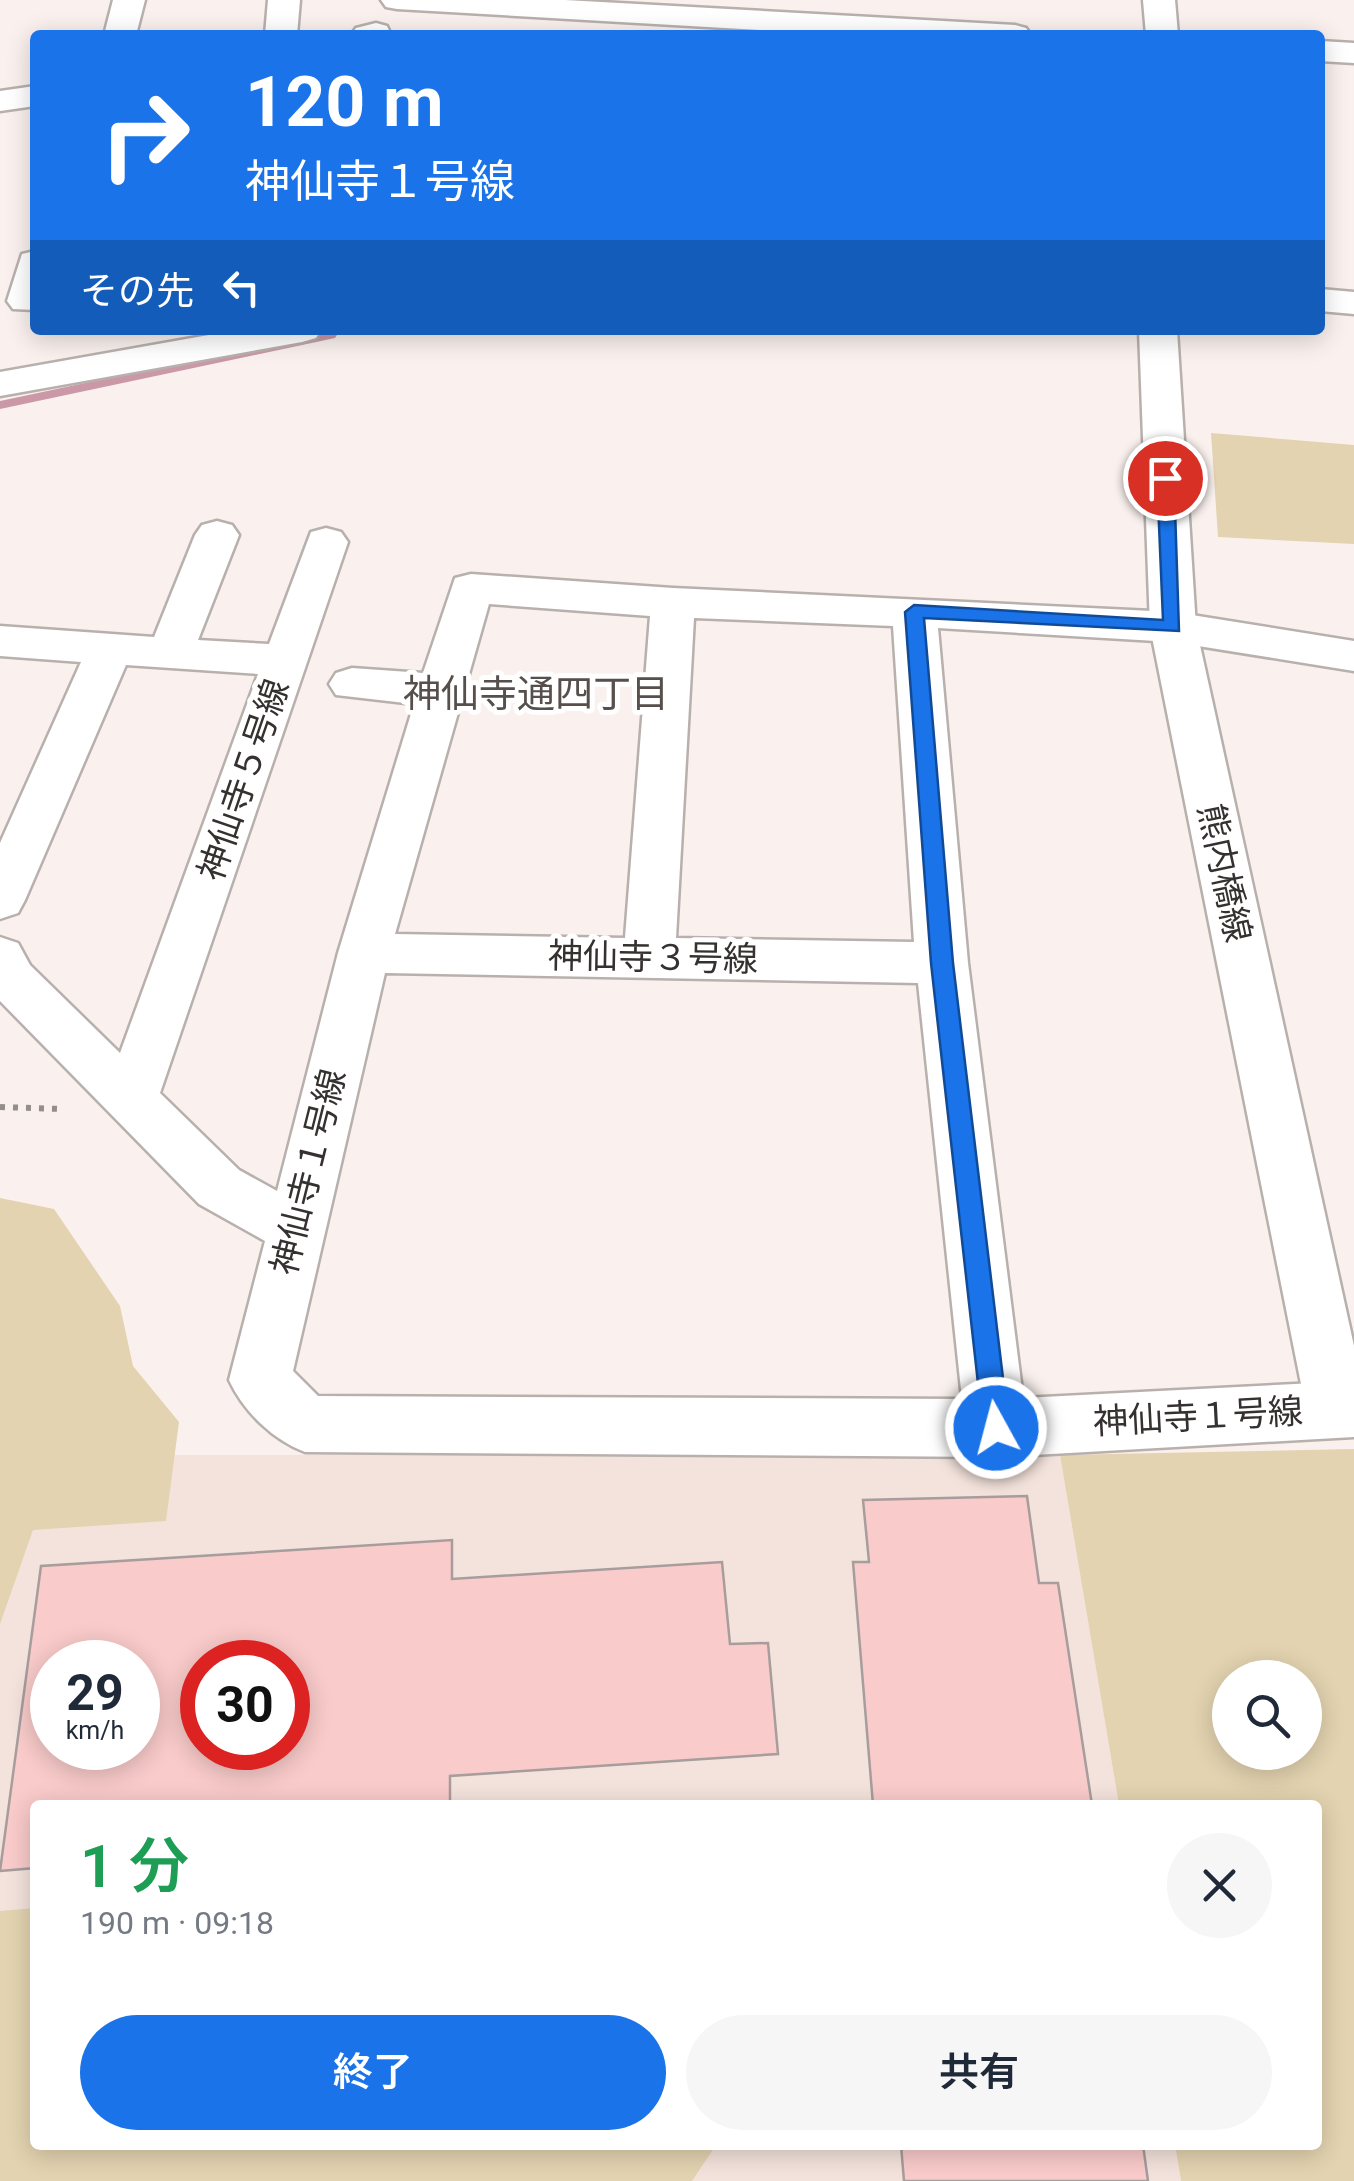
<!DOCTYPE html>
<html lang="ja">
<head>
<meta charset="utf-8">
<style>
	body { margin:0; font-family:Roboto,"Noto Sans JP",sans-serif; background:#f6f6f7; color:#1f2937; height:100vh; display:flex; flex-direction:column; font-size:38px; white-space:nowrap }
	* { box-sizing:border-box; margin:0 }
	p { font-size:32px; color:#747a83 }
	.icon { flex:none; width:55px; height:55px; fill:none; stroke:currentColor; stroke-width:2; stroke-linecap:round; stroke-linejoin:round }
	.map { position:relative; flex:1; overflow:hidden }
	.panel { position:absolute; left:30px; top:1800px; width:1292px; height:350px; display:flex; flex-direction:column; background:#fff; border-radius:10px; box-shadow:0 5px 25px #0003 }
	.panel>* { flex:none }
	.hud { position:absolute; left:30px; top:30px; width:1295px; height:305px; border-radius:10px; box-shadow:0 5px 25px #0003; background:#1a73e8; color:#fff; overflow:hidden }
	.fabs { position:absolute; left:1212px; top:1660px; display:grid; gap:20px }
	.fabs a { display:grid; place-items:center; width:110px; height:110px; border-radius:50%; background:#fff; box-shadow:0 5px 25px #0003; font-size:50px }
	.speed { position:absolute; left:30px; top:1640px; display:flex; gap:20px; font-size:50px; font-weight:700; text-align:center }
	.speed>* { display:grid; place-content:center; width:130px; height:130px; border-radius:50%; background:#fff; box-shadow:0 5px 25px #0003; line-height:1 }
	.speed small { font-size:25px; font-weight:400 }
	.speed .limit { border:15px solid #d22; background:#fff; color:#111 }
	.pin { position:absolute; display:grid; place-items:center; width:85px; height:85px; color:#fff; margin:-42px; border:5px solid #fff; border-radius:50%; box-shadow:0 2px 10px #0007 }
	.me { position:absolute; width:110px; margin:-55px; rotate:353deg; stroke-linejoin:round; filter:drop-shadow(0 0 8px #0008) }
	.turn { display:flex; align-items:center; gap:35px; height:210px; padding:0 50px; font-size:45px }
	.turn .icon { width:130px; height:130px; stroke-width:2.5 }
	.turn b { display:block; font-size:70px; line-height:85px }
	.then { display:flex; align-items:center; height:95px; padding:0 50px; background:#0003; gap:20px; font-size:38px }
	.round { display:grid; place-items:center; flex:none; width:105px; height:105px; border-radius:52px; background:#f6f6f7 }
	.summary { display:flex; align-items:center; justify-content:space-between; height:170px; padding:0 50px }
	h1 { font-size:60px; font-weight:600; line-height:75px; color:#1e9e55 }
	.cta { display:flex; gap:20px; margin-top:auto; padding:20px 50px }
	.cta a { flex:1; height:115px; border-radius:60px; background:#1a73e8; color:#fff; font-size:40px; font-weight:600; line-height:115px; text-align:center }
	.cta a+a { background:#f6f6f7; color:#1f2937 }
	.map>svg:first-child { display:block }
</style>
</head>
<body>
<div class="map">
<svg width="1354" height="2181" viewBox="0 0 1354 2181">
	<rect width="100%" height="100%" fill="#faf1ee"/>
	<path fill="#f4e3dc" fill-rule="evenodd" d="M0,1455H1060L1119,1805H35V2145H1175L1181,2181H0ZM52,1662H138V1748H52ZM202,1662H288V1748H202Z"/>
	<path fill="#e3d3b0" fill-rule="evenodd" d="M1211,433L1354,445V544L1218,537Z
		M0,1198L54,1209L120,1306L133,1366L179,1422L166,1521L33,1530L0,1624Z
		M1354,1449V2181H1181L1175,2145H1318V1805H1119L1060,1455ZM1230,1678H1305V1752H1230Z
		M35,1908V2145H716L692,2181H0V1911Z"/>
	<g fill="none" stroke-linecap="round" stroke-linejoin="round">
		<path fill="#cb98a8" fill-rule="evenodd" d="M331,331L337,335L335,338L0,409V401Z"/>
	</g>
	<path fill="#f9cbca" stroke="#a69d9c" stroke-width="2.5" fill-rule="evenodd" d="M1027,1496L1039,1583H1058L1092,1805H873L853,1562H869L863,1500Z
		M452,1540V1579L722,1562L730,1644L768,1643L778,1754L450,1776V1805H35V1868L0,1871L41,1566ZM52,1662H138V1748H52ZM202,1662H288V1748H202Z
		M901,2145H1143L1148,2181H904Z"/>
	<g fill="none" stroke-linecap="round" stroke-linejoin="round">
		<g stroke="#b8b0ad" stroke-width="5">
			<path id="minor" d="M113,0H145L136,35H104Z
				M268,0H300L297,35H265Z
				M381,0H565L1015,25L1026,28L1031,35H845L397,9L386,7Z
				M1143,0H1175L1178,35H1146Z
				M376,23L387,26L391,35H351L356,28Z
				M1320,41L1354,43V63L1320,61Z
				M35,86V106L0,111V91Z
				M35,251V310L13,309L7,301L22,254Z
				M1320,289L1354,292V314L1320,311Z
				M237,330H321L316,338L302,342L0,396V372Z
				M217,521L232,525L239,535L198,640L269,644L311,532L326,528L341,532L348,542L160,1093L239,1170L277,1191L338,953L414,704L336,695L329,684L336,673L352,668L423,673L455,578L471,574L673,588L1173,612L1354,641V671L1173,642L938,628L968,963L1023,1398L1354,1381V1437L996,1457L305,1452C273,1440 244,1412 229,1380L265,1241L199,1204L0,1001V937L18,943L30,965L120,1053L258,674L126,665L25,900L18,913L0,919V843L81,662L0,656V626L154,637L195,535L202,525ZM489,604L650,616L625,938L395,934ZM694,618L893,626L914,942L676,938ZM385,973L918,983L962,1399L318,1396L293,1371Z"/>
		</g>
		<g stroke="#b8b0ad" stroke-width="5">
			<path id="tertiary" d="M1139,330H1177L1196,627L1354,1346V1431L1337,1437L1315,1429L1306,1409L1150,627Z"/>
		</g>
		<path stroke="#938d8b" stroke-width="6" stroke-dasharray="5 8" stroke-linecap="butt" d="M0,1107L61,1109"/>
		<use href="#minor" fill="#fff" fill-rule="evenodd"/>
		<use href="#tertiary" fill="#fff" fill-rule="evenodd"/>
	</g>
	<path fill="#1a73e8" stroke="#114b97" stroke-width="2.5" d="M1165,473L1174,478L1179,631L924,618L953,963L1009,1428L1005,1436L996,1439L987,1436L983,1428L931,963L905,612L914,605L1163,620L1157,478Z"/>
	<g text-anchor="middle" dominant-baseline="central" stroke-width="10" stroke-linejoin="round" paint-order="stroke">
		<g font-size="35" fill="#353130" stroke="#fff">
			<text transform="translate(244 780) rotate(-71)">神仙寺５号線</text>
			<text transform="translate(1224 873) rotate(78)">熊内橋線</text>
			<text transform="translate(653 958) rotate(1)">神仙寺３号線</text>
			<text transform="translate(309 1172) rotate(-76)">神仙寺１号線</text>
			<text transform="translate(1198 1417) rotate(-3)">神仙寺１号線</text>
		</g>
		<g font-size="38" fill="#564f4c" stroke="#fff">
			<text x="536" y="694">神仙寺通四丁目</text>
		</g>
	</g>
</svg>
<div class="fabs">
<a><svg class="icon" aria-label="search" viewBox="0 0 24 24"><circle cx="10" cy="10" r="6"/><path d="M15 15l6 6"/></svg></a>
</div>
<div class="speed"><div>29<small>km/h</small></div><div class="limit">30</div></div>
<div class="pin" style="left:1165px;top:478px;background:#d93025"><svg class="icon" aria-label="arrive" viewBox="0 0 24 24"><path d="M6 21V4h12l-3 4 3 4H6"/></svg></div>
<svg class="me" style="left:996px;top:1428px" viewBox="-20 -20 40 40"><circle r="17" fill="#1a73e8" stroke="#fff" stroke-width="3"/><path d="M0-11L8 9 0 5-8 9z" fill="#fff"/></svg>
<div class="hud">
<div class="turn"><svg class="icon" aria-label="right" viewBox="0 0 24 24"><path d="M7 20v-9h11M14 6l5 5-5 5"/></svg><div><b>120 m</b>神仙寺１号線</div></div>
<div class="then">その先<svg class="icon" aria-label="left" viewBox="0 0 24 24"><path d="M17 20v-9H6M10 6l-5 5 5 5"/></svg></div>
</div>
<section class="panel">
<div class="summary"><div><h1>1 分</h1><p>190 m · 09:18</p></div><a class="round"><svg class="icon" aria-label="close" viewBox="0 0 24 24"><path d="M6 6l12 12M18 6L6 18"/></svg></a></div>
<div class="cta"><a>終了</a><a>共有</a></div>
</section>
</div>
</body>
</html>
